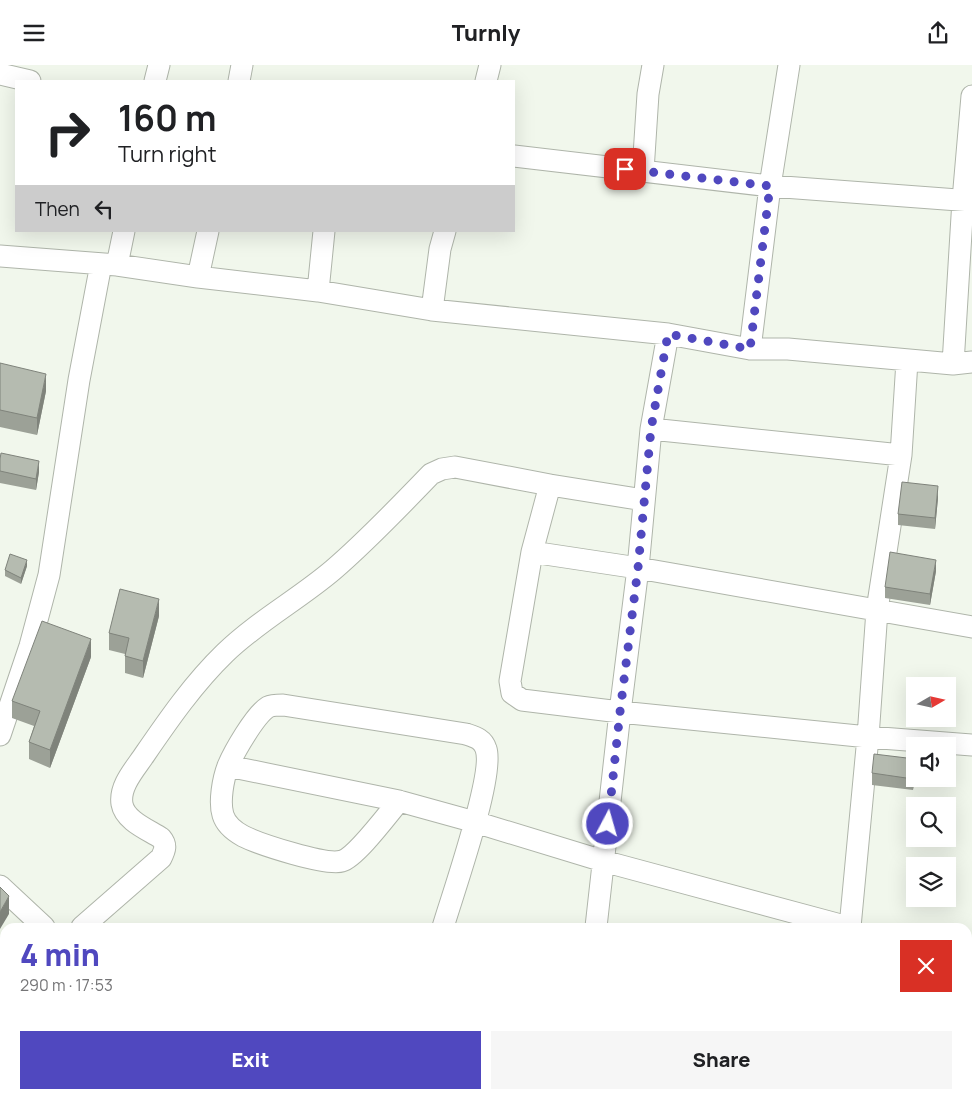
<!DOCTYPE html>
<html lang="en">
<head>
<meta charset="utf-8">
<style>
	body { margin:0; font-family:Manrope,sans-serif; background:#f6f6f6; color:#202124; height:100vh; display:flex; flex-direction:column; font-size:19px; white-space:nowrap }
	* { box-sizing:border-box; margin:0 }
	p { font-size:16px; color:#757577 }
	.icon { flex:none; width:28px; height:28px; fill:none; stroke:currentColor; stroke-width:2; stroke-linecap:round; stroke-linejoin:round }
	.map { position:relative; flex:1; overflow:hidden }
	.drawer { position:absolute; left:0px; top:858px; width:972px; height:176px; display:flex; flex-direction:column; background:#fff; border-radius:15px 15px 0 0; box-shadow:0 5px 20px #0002 }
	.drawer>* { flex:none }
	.guide { position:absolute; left:15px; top:15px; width:500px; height:152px; border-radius:0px; box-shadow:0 5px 20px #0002; background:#fff; color:#202124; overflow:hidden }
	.needle { width:32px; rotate:81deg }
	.fabs { position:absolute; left:906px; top:612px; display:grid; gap:10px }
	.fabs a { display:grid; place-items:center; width:50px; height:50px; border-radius:0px; background:#fff; box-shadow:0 5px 20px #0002; font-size:25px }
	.pin { position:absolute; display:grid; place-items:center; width:42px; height:42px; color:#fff; margin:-21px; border-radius:10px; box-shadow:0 2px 8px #0006 }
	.me { position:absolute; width:55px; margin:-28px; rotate:6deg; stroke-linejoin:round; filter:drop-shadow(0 0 4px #0008) }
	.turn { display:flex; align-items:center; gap:18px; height:105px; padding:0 20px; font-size:22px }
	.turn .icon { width:65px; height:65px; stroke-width:2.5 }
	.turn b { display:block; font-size:35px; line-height:42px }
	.then { display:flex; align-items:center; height:48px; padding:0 20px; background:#0003; gap:10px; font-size:19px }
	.round { display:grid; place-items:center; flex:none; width:52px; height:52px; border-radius:0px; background:#f6f6f6 }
	.head { display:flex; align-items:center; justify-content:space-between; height:85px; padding:0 20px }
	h1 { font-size:30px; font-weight:800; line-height:38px; color:#5048bf }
	.cta { display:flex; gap:10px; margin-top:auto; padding:10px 20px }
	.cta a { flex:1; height:58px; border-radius:0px; background:#5048bf; color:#fff; font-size:20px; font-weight:800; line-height:58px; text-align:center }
	.cta a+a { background:#f6f6f6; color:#202124 }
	header { display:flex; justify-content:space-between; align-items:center; height:65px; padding:0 20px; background:#fff; font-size:22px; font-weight:800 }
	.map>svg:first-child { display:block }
</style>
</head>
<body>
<header><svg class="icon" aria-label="menu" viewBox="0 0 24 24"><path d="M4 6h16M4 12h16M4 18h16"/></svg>Turnly<svg class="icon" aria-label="share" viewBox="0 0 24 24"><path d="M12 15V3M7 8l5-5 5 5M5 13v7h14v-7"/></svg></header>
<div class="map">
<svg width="972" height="1033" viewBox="0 0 972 1033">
	<rect width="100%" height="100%" fill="#f1f7ec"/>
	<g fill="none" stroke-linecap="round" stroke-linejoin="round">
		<g stroke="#afb5aa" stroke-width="23">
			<path id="minor" d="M0,9L30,16
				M155,16L159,0
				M239,16L242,0
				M486,16L490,0
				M514,91L770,121L972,136
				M643,106L648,29L653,0
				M0,191L117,200L198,212L318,226L432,245L668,269L750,284H788L953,299L972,297
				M117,200L124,166
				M198,212L208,166
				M318,226L324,166
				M432,245L440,184L445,166
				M750,284L770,121L789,0
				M953,299L963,135L972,31
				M651,364L901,390
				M550,420L644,435
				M972,562L638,503L532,487L510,616L512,628L522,635L620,647L868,672L972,680
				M0,670L30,581L49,510L79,315L101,199
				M228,701L399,736L475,757L603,796L848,862
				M399,736C388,749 356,792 342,796C326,801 259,779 243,771C234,766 226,760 223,750C219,737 223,714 228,701C234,687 255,650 268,642C272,640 278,640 283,640L466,669C475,672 483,674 486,684C495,710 452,831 443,862
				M0,821L44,862
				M82,862L161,793C165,785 167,780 161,773C149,765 125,756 122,739C119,721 135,704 145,689C169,654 194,618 225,588C258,556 299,534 333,505C368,475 399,442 431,409L442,404L455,402L550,420L532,487
				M596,862L620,647L638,503L651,364L668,269
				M850,862L868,672L877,545L901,390L907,296
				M968,909L972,911
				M0,1017L5,1004
				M236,1029L241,1033
				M407,1029L422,1033
				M75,1033L76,1029
				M144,1033L145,1029
				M388,1033L390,1029
				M575,1033L576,1029
				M829,1033V1029"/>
		</g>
		<use href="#minor" stroke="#fff" stroke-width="21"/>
	</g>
	<path fill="#9ca197" d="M0,298L46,326L37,370L0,362Z
		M0,394L39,407L36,425L0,418Z
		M938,433L935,464L898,460V449Z
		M27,501L21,519L5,511V505Z
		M936,506L930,540L885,533V522Z
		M159,551L143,613L125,608V589L109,585V568Z
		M91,592L50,703L29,694V677L34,661L12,653V636Z
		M915,694L913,725L872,720V708Z
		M0,890L5,892V927L0,925Z
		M924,1029H953L952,1033Z"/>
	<path fill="#7f837b" d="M46,309V326L37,370V353Z
		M39,396V407L36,425V414Z
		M938,421V433L935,464V453Z
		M27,495V501L21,519V513Z
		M936,495V506L930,540V529Z
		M159,534V551L143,613V596Z
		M91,574V592L50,703V685Z
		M915,702V713L913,725V714Z
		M9,831V849L0,864V847Z"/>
	<path fill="#b5bbb0" stroke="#7f837b" d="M0,298L46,309L37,353L0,345Z
		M1,388L39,396L36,414L0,406V394Z
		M902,417L938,421L935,453L898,449Z
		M890,487L936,495L930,529L885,522Z
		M10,489L27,495L21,513L5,505Z
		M120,524L159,534L143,596L125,591L129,573L109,568Z
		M42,556L91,574L50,685L29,677L40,646L12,636Z
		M874,689L915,694L913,714L872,708Z
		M0,822L9,831L0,847Z
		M0,890L5,892V915L0,913Z"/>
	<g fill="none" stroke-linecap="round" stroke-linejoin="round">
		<path stroke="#5048bf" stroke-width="9" stroke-dasharray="0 16.2" d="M608,759L620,647L638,503L651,364L668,269L750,284L770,121L625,104"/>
	</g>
</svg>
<div class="fabs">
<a><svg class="needle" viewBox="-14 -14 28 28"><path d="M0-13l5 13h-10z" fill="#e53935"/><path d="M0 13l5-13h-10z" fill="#757577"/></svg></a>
<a><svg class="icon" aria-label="sound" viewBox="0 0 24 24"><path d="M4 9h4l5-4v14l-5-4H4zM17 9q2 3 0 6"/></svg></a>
<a><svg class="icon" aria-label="search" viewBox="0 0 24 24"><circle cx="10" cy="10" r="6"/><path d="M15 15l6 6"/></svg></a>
<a><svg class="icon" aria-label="layers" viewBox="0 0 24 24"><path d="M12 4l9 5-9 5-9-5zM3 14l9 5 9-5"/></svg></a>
</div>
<div class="pin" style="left:625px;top:104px;background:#d93025"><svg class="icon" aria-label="arrive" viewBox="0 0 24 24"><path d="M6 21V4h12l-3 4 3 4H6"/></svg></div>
<svg class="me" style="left:608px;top:759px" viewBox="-20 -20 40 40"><circle r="17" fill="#5048bf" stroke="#fff" stroke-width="3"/><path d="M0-11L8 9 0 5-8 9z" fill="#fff"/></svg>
<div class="guide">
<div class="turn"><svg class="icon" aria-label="right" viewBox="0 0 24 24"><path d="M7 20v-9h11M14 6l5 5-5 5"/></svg><div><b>160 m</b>Turn right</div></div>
<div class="then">Then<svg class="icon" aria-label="left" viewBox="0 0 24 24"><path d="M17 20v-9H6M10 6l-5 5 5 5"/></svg></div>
</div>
<section class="drawer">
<div class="head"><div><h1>4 min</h1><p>290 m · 17:53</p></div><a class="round" style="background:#d93025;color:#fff"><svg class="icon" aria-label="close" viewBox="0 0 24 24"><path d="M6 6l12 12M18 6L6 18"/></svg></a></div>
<div class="cta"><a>Exit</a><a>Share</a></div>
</section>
</div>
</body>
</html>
